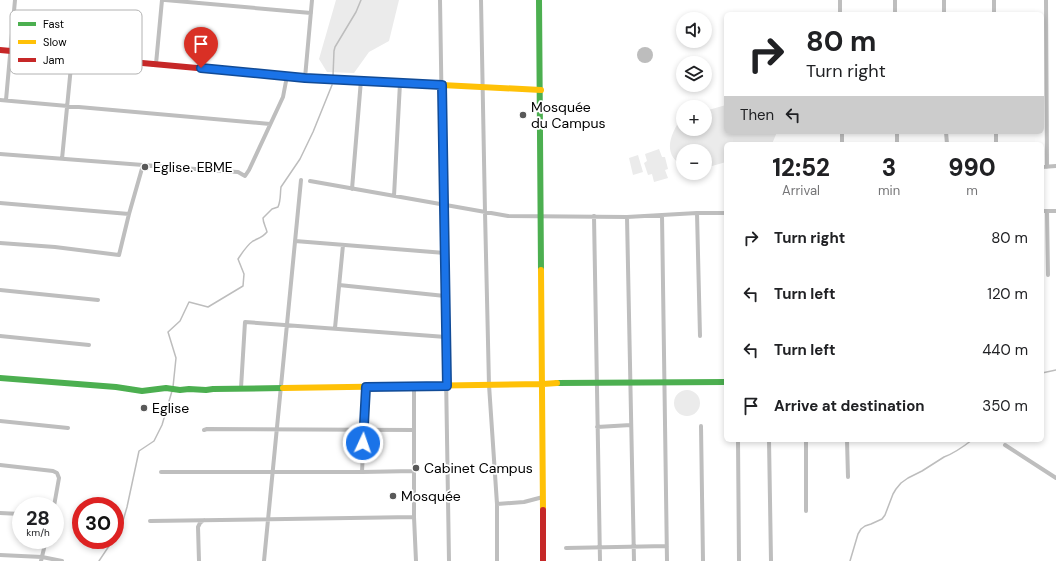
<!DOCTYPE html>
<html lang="en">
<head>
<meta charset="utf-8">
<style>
	body { margin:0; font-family:"DM Sans",sans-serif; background:#f2f2f2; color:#202124; height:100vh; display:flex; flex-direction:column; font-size:15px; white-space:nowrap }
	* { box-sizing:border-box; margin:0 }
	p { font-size:13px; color:#757577 }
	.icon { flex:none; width:22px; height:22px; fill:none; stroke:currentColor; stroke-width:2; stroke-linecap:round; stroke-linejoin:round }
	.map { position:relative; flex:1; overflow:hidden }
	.side { position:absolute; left:724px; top:142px; width:320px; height:300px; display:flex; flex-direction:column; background:#fff; border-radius:6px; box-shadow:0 2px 6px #0003 }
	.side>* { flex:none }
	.guide { position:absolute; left:724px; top:12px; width:320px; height:122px; border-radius:6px; box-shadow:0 2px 6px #0003; background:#fff; color:#202124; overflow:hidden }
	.tools { position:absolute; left:676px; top:12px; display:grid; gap:8px }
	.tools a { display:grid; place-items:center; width:36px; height:36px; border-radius:50%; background:#fff; box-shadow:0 2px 6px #0003; font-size:20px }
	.speed { position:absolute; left:12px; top:497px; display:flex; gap:8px; font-size:20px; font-weight:700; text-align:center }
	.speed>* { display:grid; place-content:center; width:52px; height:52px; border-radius:50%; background:#fff; box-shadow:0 2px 6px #0003; line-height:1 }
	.speed small { font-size:10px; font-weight:400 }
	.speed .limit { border:6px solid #d22; background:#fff; color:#111 }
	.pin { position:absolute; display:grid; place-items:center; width:34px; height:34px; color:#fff; margin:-41px -17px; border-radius:50% 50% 50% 0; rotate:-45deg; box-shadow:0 0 4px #0007 }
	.pin .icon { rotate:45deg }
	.me { position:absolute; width:44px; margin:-22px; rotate:3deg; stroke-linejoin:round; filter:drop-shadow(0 0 3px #0008) }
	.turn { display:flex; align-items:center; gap:14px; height:84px; padding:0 16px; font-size:18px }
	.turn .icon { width:52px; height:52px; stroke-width:2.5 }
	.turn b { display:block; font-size:28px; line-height:34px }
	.then { display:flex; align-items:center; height:38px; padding:0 16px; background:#0003; gap:8px; font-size:15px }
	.eta { display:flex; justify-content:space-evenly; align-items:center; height:68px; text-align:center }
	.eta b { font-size:24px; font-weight:800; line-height:28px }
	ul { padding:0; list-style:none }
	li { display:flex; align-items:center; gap:12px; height:56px; padding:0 16px }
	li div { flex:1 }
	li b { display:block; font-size:15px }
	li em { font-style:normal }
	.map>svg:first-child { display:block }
</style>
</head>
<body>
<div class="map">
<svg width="1056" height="561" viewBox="0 0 1056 561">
	<rect width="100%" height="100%" fill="#fff"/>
	<path fill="#ebebeb" d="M336,0H399L389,41L369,52L354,73L327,72L319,59Z
		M726,105V132H777L772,144H726V162L705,168V151H683V166C661,154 671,133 682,117L683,116V129H705V111Z
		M659,149L662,157H665L668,169L665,170L668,178L654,182L652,174L648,175L644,163L647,161L645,154Z
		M638,155L643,172L633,175L629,158Z
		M674 403a13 13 0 1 1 26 0a13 13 0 1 1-26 0Z"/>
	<path fill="#bdbdbd" d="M637 55a8 8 0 1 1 16 0a8 8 0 1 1-16 0Z"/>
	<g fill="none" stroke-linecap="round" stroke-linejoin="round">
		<path stroke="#bdbdbd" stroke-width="1.5" d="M333,76L334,51L335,47L356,12L361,0
			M1042,373L1056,370
			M173,387L176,358L168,332L180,321L189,302L208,307L243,286L244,274L238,259C242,253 247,245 253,241C259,238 263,237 267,232C266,227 263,223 263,218L272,209L278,207C281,200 280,194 281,187L300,159L313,132L332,85
			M115,537L120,531L127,507L139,451L154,441L162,425L172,391
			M99,561L113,540
			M850,561L858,534L861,529L865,526L871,524L882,519L885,515L893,494L896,489L901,483L908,478L922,471L944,457C955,453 963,447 972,440"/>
		<path stroke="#bebebe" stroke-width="4" d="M165,0L311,13
			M440,0L449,561
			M481,0L485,212L489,385L497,504V561
			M840,0V14
			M895,0V14
			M944,0V14
			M994,0V14
			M1046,0L1047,167
			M156,64L162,0
			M305,78L312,0
			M0,100L270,124
			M6,100L15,0
			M842,132V144
			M897,132V144
			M946,132L947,144
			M996,132V144
			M0,154L221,171L238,172L245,176L249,170L283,97L287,76
			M62,159L72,56
			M1042,167L1056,166
			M310,181L508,216L627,217L697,213H726
			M352,189L361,80
			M394,196L400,83
			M0,203L129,214
			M1042,211H1056
			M1047,211L1048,275
			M697,213L700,336
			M662,215L667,561
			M594,216L600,561
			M627,217L634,561
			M295,241L445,253
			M0,243L55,247L119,255L129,214L143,165
			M339,285L445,296
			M0,290L98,300
			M335,328L343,245
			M0,336L89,345
			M414,386V517L416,561
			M241,388L245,322L446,337
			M0,421L68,428
			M701,426L703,561
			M597,427L631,425
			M204,430L207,429L414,430
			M738,440L739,561
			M769,440L771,561
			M847,440L848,477
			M1005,445L1056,478
			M0,465L53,471L57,473L59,478L54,506
			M161,472H362L414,471
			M362,472L366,387
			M497,504L524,502L543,497
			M806,511V440
			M0,513L21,514
			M150,521L414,517
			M566,548L667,546
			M0,555L42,557L62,561
			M41,561L46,540
			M199,561L198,527L200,523L204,520
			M264,561L301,180"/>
		<path stroke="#4caf50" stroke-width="6" d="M539,0L541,270
			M0,378L116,387L142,391L166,388L180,390L189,389L206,390L213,389L283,388
			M557,383L726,382"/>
		<path stroke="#ffc107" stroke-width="6" d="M208,69L305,78L541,90
			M541,270L543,510
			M283,388L543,384L557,383"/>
		<path stroke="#c62828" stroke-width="6" d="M0,50L208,69
			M543,510V561"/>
	</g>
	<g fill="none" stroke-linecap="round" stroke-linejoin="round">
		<g stroke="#114b97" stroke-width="10">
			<path id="route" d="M201,68L305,78L442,85L447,386L366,387L363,443"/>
		</g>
		<use href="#route" stroke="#1a73e8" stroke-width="7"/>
	</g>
	<g fill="#595959" stroke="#fff" stroke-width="1.5">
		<circle cx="523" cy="115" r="4"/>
		<circle cx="145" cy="167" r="4"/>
		<circle cx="144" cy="408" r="4"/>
		<circle cx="416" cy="468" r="4"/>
		<circle cx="393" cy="496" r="4"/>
	</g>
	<g text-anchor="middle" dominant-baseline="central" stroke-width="3.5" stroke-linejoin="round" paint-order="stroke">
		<g font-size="14" fill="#000" stroke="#fff" text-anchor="start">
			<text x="531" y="107">Mosquée<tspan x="531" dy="16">du Campus</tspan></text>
			<text x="153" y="167">Eglise. EBME</text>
			<text x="152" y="408">Eglise</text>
			<text x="424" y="468">Cabinet Campus</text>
			<text x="401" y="496">Mosquée</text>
		</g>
	</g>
	<rect x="10" y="10" width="132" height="64" rx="6" fill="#fff" stroke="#b2b2b2" stroke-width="1"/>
	<rect x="18" y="22" width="18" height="4" fill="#4caf50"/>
	<rect x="18" y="40" width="18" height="4" fill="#ffc107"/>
	<rect x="18" y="58" width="18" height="4" fill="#c62828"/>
	<g font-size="11" fill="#000">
		<text x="43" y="28">Fast</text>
		<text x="43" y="46">Slow</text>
		<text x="43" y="64">Jam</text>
	</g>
</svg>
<div class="tools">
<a><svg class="icon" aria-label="sound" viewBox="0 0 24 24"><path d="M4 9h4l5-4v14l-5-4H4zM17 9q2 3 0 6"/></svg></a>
<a><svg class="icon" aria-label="layers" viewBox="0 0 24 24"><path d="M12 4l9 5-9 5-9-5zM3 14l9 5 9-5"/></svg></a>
<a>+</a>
<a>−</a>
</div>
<div class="speed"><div>28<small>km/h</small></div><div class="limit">30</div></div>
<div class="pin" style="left:201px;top:68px;background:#d93025"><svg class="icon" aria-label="arrive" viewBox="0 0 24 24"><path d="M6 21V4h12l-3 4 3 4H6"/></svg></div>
<svg class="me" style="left:363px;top:443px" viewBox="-20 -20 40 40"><circle r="17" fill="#1a73e8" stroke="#fff" stroke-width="3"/><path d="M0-11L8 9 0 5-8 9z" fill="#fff"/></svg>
<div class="guide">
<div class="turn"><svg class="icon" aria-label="right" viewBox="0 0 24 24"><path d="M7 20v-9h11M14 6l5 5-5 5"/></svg><div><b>80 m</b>Turn right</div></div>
<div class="then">Then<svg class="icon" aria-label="left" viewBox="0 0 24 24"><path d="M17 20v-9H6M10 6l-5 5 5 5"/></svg></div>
</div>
<section class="side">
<div class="eta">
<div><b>12:52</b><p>Arrival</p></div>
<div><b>3</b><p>min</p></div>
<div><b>990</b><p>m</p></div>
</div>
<ul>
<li><svg class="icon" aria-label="right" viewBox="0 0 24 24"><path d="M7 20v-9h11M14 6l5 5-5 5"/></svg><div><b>Turn right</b></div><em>80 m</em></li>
<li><svg class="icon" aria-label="left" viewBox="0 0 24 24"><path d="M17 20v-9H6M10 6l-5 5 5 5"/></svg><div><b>Turn left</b></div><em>120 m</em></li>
<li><svg class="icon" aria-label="left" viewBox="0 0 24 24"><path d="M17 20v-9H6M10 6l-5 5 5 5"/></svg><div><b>Turn left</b></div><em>440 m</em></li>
<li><svg class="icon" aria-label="arrive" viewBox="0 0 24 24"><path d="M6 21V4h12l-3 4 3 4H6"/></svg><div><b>Arrive at destination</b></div><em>350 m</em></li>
</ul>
</section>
</div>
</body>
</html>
